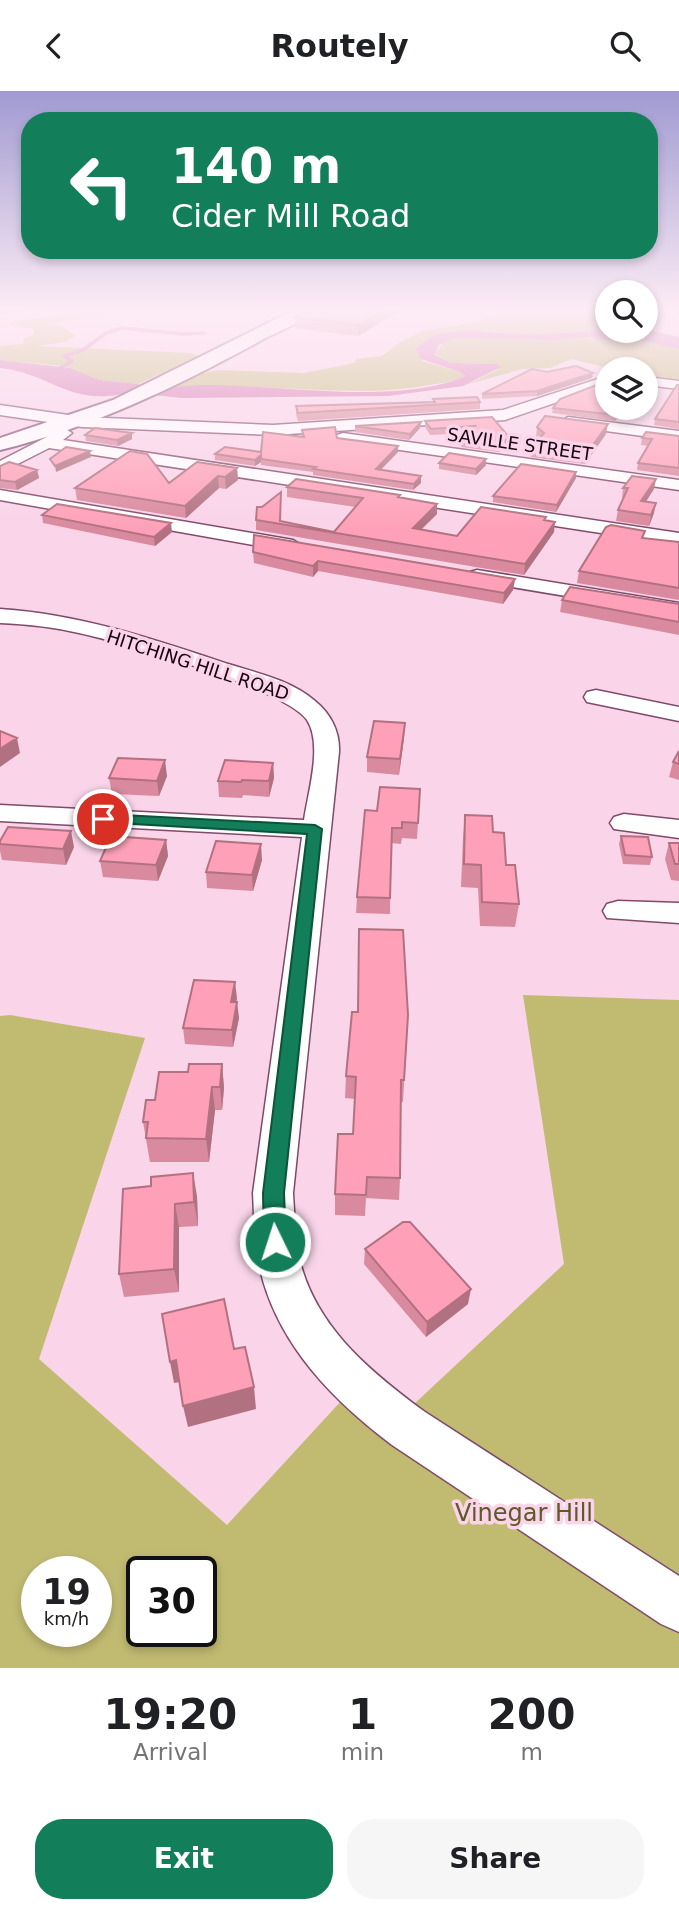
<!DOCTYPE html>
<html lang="en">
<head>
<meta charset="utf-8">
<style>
	body { margin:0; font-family:"DejaVu Sans",sans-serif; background:#f6f6f6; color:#202124; height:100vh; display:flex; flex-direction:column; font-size:26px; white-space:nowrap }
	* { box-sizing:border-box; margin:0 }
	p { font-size:23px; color:#757577 }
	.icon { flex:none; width:38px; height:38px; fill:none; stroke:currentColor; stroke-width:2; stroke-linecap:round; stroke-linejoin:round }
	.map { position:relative; height:1577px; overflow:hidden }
	.drawer { display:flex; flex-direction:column; background:#fff; flex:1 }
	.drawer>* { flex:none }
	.guide { position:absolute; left:21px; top:21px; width:637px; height:147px; border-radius:28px; box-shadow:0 4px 10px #0003; background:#127f5a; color:#fff; overflow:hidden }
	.tools { position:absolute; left:595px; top:189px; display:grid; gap:14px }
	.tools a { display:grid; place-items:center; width:63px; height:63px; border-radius:50%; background:#fff; box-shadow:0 4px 10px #0003; font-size:35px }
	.speed { position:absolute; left:21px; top:1465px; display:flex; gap:14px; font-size:35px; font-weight:700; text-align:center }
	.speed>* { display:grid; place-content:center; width:91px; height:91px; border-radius:50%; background:#fff; box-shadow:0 4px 10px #0003; line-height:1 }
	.speed small { font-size:18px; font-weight:400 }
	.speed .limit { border:4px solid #111; border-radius:10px; background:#fff; color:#111 }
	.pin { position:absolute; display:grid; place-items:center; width:60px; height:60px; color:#fff; margin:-30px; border:4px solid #fff; border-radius:50%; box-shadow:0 2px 7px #0007 }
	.me { position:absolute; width:77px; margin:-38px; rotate:356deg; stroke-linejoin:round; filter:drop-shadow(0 0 5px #0008) }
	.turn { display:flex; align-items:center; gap:24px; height:147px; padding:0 35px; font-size:32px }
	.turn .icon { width:91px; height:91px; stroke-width:2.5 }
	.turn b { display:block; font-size:49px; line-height:60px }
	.eta { display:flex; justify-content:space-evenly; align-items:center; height:119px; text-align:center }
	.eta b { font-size:42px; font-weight:700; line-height:49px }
	.button { display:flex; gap:14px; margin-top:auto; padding:14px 35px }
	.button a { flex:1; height:80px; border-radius:28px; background:#127f5a; color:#fff; font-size:28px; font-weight:700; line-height:80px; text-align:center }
	.button a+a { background:#f6f6f6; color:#202124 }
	header { display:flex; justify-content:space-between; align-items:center; height:91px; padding:0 35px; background:#fff; font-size:32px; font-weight:700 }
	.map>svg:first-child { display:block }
</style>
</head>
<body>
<header><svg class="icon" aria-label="back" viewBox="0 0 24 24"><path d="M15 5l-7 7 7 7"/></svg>Routely<svg class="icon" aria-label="search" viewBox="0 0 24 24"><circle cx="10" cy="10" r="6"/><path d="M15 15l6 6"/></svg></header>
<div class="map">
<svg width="679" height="1577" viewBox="0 0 679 1577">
	<rect width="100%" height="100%" fill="#fad4e9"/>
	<path fill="#c1bb72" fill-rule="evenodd" d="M103,218L109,219L103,223L49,233L61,235L76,245L65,251L37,255L190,262L199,265L138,293L100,289L64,275L0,269V255L23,253L24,247L33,244L35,238L9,234L11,231Z
		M515,218H607V239C580,241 553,243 525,243C490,244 442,227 416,258L422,270L460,281L465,285C450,292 433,293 418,296C334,308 250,287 166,299L195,284L218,279L304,282L354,272L356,268L382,265L399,252L422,240L473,232Z
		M617,242L679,253V289L646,286V278H613L571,268L550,277L522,278L469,293L499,278L497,273L452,272L434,263L446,249L461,246L558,249Z
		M523,904L679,909V1577H0V925L10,924L145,947L39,1268L227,1434L342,1309L383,1342L564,1173ZM37,1480H96V1540H37ZM142,1480H201V1540H142Z"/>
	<path fill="#d473ae" d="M605,239H646L679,246V253L622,242L558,249L454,247L439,254L434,264L452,272L497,273L501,276L463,295L388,305L182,307L154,304C172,291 216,294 239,295C303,297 405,312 465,285L460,281L421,268L416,258C442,228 489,244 524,243C551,243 578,241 605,239Z
		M0,269L70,277L100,289L138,293L144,298C136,303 130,301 122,303C68,314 50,282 0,277Z"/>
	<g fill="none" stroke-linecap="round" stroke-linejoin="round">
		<path stroke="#d473ae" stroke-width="3.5" d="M59,278L72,270L64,265L83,259L106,242L122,237L184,243L205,242"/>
		<path fill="#d473ae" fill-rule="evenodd" d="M607,237V240L646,239L679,246V258L637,248L597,249L588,243L591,239Z"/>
		<g stroke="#804a6a" stroke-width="3">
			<path id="minor" d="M607,285V294L505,329L273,344L82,336L0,324V314L82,326L273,334L503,319Z
				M646,286L679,290V298L646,294Z
				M568,326L679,340V350L562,334L560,331Z
				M64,337L72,342L63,349L679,442V454L49,357L0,382V370Z
				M343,342L679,389V399L337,350V344Z
				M0,399L293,449L303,455L293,461L0,409Z
				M477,479L679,512V524L470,489L467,485L470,481Z
				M0,518C79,523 153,548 228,573C257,582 291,589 315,610C331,623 340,641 339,661L293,1102C294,1120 295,1138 297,1156C309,1231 368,1279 425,1321L679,1485V1541L661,1533L392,1354C326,1304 267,1242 256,1156C254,1138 254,1120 253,1102L302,746L0,730V714L304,729C308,701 323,654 307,629C286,598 121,551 79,542C53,536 27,533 0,532Z
				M596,599L679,616V630L587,611L584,606L587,601Z
				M624,723L679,729V747L614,738L610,732L614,726Z
				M618,810L679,812V832L607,827L603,820L607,813Z"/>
		</g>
		<g stroke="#804a6a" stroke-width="4">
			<path id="major" d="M296,218H315C303,232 276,241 260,250C176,296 93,336 0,359V347L113,309Z"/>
		</g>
		<use href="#minor" fill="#fff" fill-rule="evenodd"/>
		<use href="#major" fill="#fff" fill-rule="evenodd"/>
	</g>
	<path fill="#da8a9e" d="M310,218H416L396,222L358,245L295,237V226Z
		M665,218H679V223Z
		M547,281L592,287L537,305L482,308V303Z
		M679,294V338L654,334L655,328Z
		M433,308L480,311V318L298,330L296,323V315L433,312Z
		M553,317H624L615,330L552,322Z
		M492,326L509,346L508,352L499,361L461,356V350L469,342L430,344L425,336V330Z
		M421,331L420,337L409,349L355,341V335Z
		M537,336L606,343L585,373L531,366L532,355L538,348L536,346Z
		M302,339L337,347L398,355V361L381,379L421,385V392L413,399L313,384V381L261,374V371L255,375L215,369V363L261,361L302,346Z
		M132,342V348L118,355L86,350L85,344Z
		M679,345V385L637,379L638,372L648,355L641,354L642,347Z
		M486,368V374L476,384L439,378V372Z
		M0,375L37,379L39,387L17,399L0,397Z
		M237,377L238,389L226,398L219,397L186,427L77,409L75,397L169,392Z
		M576,381V387L556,421L493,411V405Z
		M287,396L400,406L437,413V423L421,439L457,445L546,429L554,441L524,484L256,439V429L262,416L281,411L280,430L334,441L356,416L287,406Z
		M623,397L654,398L646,410L654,422L649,435L616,430L618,419L623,407H622Z
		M42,424L172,441L155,455L43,432Z
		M644,447L679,451V509L577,492L579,480Z
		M253,461L515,488L513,499L503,513L318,480L313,486L254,472Z
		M562,509L679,513V544L560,521Z
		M405,632L404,647L399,684L367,681V666Z
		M679,660V689L669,686L673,671Z
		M273,672L274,687L269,706L243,704L242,707L219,706L218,690Z
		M167,685L159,705L112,703L109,687Z
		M420,698L417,748L402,747L401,753L391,752L390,823L356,822L357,806L377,720Z
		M465,724L493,741L506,774L519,813L515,836L480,835L478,797L461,796L463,747Z
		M621,745L652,766L650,774L623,773L619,753Z
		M166,749L168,765L158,790L103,786L100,770Z
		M0,750L74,756L66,774L2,769L0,760Z
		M669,752H679V790L671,789L665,768Z
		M262,769L253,800L207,797L206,781Z
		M237,907L236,911L239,927L233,956L185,953L183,937Z
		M408,924L403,1011H401L400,1087L399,1109L366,1107L365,1125L335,1124V1103L353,1043L355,1008L345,1007L346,985Z
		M222,973L224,997L222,1019H215L209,1071H150L143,1031L155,1009L188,981Z
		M151,1095L197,1105L198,1135L179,1136V1201L124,1206L119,1183Z
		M365,1158L468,1213L426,1246L364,1173Z"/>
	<path fill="#b27181" d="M0,218H47L0,223Z
		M386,218H416L396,222L358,245V234Z
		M593,282L592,287L537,305V300Z
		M621,317H624L615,330L616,324Z
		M421,331L420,337L409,349L410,343Z
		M608,333L606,343L585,373L587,362Z
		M132,342V348L118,355L117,349Z
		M509,346L508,352L499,361V355Z
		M398,355V361L375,384L376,378Z
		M90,360L91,366L56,381L55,375Z
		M261,364V371L255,375V369Z
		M486,368V374L476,384V378Z
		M237,377L238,389L226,398L225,386Z
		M37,379L39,387L17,399L15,391Z
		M576,381V387L556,421L557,414Z
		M218,385L219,397L186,427L185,415Z
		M421,385V392L413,399L414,393Z
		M656,388L654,398L640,420L641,410Z
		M656,412L654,422L649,435L651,424Z
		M437,413V423L412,447L413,437Z
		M555,431L554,441L524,484L525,473Z
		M171,432L172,441L155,455L154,446Z
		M318,470V480L313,486V475Z
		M515,488L513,499L503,513L504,502Z
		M405,632L404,647L399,684L400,668Z
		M17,647L20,662L0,676V658Z
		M165,669L167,685L159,705L157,690Z
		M273,672L274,687L269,706V690Z
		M71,740L74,756L66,774L63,758Z
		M166,749L168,765L158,790L156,774Z
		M261,753L262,769L253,800L252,784Z
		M235,891L237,907L233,927L231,911Z
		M237,911L239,927L233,956L232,939Z
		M222,973L224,997L222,1019L220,996Z
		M212,996L215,1019L209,1071L206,1048Z
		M193,1082L197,1105L198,1135L194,1111Z
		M175,1113L179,1136V1201L174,1178Z
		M471,1198L468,1213L426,1246L427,1231Z
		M176,1269L180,1291L174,1292L170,1271Z
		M254,1296L256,1318L188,1336L183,1315Z"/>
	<path fill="#fea1b8" stroke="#b27181" stroke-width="2" d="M310,218H386L358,234L295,226Z
		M576,275L593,282L537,300L482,303L532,278L547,281Z
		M607,290V317H621L616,324L553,317L560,308Z
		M677,294H679V331L655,328Z
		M477,306L480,311L298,322L296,315L435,311L433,308Z
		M545,325L608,333L587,362L532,355L544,342L537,336Z
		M492,326L509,346L499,355L461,350L475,335L431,338L425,330Z
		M421,331L410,343L355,335Z
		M335,336L337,347L398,355L376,378L421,385L414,393L313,378L316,376L261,368V364L255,369L215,363L225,356L261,361L263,341L304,346L302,339Z
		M95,337L132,342L117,349L85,344Z
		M646,341L679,345V377L638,372L652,348L642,347Z
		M66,356L90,360L55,375L50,368Z
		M130,360L147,363L169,392L197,371L237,377L225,386L218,385L185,415L75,397Z
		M449,362L486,368L476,378L439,372Z
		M9,371L37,379L15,391L0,389V375Z
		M521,373L576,381L557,414L493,405Z
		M632,385L656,388L641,410L656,412L651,424L618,419L628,397H623Z
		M296,388L400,404L398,406L437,413L413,437L457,445L481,416L546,426L544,429L555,431L525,473L256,429L257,416H262L281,401L280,430L334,441L363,407L287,396Z
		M57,413L171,432L154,446L42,424Z
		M611,434L645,440L642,447L679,451V497L579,480L606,436Z
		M254,444L515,488L504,502L318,470L313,475L253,461Z
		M570,496L679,513V531L562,509Z
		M374,630L405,632L400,668L367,666Z
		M0,640L17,647L0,658Z
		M679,660V673L673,671Z
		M118,667L165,669L157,690L109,687Z
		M225,669L273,672L269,690L242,689L241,691L218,690Z
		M380,696L420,698L418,732L402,731V737H392L390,807L357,806L365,719L377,720Z
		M465,724L492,725L493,741L504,742L506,774H515L519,813L482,811L481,774L464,773Z
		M8,736L71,740L63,758L0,753V750Z
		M111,745L166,749L156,774L100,770Z
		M621,745L648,746L652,766L625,764Z
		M216,750L261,753L252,784L206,781Z
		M669,752H679V773H675Z
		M359,838L403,839L408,924L404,989H401L400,1087L367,1086L366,1104L335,1103L338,1043H353L356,986L346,985L352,921H358Z
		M194,889L235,891L231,911H237L232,939L183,937Z
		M189,973H222L220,996H212L206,1048L146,1047L148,1031H143L146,1009H155L159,981H188Z
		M193,1082L194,1111L175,1113L174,1178L119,1183L123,1098L151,1095V1086Z
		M403,1131H410L471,1198L427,1231L365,1158Z
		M224,1208L234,1258L245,1256L254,1296L183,1315L176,1269L170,1271L162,1223Z"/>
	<linearGradient id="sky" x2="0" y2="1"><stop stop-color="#a09ad1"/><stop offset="0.5" stop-color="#fdecf5"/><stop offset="1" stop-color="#fdecf5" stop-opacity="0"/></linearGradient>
	<rect width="679" height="438" fill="url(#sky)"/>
	<path fill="#127f5a" stroke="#0c533a" stroke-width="2" d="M103,723L315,734L322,738L284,1102L286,1151L283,1158L275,1161L268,1158L264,1151L263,1102L307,743L98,731V725Z"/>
	<g text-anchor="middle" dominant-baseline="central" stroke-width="7" stroke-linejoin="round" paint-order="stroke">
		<g font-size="18" fill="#170410" stroke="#fad4e9">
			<text transform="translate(520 353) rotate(8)">SAVILLE STREET</text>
			<text transform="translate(198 574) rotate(18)">HITCHING HILL ROAD</text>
		</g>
		<g font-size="24" fill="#5e5929" stroke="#fad4e9">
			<text x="524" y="1422">Vinegar Hill</text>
		</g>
	</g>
</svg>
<div class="tools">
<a><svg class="icon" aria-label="search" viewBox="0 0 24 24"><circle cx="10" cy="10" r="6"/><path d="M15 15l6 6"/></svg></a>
<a><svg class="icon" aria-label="layers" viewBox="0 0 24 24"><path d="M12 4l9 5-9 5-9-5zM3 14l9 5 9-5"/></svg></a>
</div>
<div class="speed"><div>19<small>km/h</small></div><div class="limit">30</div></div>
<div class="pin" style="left:103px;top:728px;background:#d93025"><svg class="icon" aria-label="arrive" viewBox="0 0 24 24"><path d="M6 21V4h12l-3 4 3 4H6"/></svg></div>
<svg class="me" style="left:275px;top:1151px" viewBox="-20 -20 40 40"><circle r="17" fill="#127f5a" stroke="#fff" stroke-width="3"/><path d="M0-11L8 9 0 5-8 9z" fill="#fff"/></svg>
<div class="guide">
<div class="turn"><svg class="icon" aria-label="left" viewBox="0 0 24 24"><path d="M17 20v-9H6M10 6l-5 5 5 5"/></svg><div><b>140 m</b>Cider Mill Road</div></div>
</div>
</div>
<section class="drawer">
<div class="eta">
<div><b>19:20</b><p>Arrival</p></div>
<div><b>1</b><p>min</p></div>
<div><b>200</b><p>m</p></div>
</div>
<div class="button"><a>Exit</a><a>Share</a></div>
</section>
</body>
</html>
